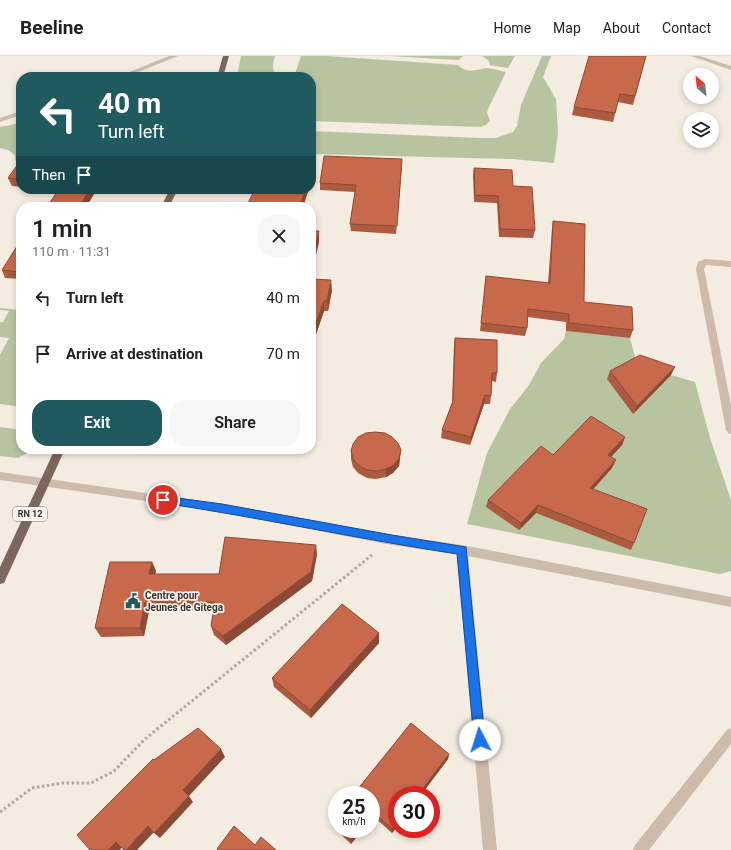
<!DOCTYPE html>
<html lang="en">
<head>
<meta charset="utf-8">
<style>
	body { margin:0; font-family:Roboto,sans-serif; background:#f6f6f6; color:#202124; height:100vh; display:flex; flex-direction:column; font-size:15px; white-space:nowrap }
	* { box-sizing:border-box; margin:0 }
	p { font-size:13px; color:#757577 }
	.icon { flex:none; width:22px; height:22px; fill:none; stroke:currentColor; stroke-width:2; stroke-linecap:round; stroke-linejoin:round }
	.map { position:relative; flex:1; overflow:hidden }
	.details { position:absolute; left:16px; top:146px; width:300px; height:252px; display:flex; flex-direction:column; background:#fff; border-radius:16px; box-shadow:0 2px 6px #0003 }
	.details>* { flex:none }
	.hud { position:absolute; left:16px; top:16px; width:300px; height:122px; border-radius:16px; box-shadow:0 2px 6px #0003; background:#1f5a5e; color:#fff; overflow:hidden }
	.needle { width:26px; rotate:332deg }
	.tools { position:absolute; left:683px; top:12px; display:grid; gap:8px }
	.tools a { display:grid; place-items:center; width:36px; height:36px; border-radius:50%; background:#fff; box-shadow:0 2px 6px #0003; font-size:20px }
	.speed { position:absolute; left:328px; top:730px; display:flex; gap:8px; font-size:20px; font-weight:700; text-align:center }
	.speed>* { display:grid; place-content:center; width:52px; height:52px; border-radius:50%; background:#fff; box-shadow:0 2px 6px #0003; line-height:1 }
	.speed small { font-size:10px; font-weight:400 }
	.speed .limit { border:6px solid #d22; background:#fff; color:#111 }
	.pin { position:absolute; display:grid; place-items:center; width:34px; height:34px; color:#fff; margin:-17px; border:2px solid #fff; border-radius:50%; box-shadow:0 1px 4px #0007 }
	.me { position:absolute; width:44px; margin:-22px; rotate:355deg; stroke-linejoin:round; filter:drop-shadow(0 0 3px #0008) }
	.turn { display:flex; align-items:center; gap:14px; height:84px; padding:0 16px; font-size:18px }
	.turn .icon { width:52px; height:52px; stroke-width:2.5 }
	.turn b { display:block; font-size:28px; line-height:34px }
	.then { display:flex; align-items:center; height:38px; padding:0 16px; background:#0003; gap:8px; font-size:15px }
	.round { display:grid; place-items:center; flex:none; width:42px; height:42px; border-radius:16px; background:#f6f6f6 }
	.head { display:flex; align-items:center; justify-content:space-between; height:68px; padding:0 16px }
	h1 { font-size:24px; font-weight:600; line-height:30px }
	.cta { display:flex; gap:8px; margin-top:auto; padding:8px 16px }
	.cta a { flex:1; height:46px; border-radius:16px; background:#1f5a5e; color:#fff; font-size:16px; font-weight:600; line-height:46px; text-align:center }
	.cta a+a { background:#f6f6f6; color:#202124 }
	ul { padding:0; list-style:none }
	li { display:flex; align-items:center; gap:12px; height:56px; padding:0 16px }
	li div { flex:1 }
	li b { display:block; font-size:15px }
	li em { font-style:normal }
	header { display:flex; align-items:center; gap:24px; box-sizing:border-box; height:56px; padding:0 20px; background:#fff; border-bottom:1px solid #e0e0e0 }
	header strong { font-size:19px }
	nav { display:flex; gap:22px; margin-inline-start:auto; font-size:14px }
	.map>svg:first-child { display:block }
</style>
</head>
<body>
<header>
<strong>Beeline</strong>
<nav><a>Home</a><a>Map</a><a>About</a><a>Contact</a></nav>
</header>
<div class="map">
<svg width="731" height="794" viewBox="0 0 731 794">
	<rect width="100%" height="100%" fill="#f4ebe1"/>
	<path fill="#b8c4a0" d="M241,0H275C273,7 271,12 276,18L275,21H237Z
		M301,0H326L458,9C467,18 476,14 486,12C492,12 500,15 506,16L488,53L487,57L490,65L486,69L480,71L311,65V21H294Z
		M391,0H463L458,4Z
		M482,0H515L508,12L489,9L490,7L487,3Z
		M542,0H551L543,21L556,43L558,77L554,107L513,103L311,98V75L481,82H496L513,76L517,70L521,49Z
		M21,67V107L15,104V99L8,94L0,92V71Z
		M0,252L21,254V351L0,348V299L9,282L0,281V266H3L9,255L0,254Z
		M566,275L630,282L637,308L633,358L671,319L695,326L710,382L731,444V515L720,518L467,468L487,397L510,353L529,329L541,307L564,283Z
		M0,371L21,374V393H34L18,402L0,400Z"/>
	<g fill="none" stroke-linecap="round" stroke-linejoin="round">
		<path stroke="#b9a596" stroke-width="3" stroke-dasharray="2.5 2.5" stroke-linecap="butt" d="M0,756L32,732L63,727H91L114,715L145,683L372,499"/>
		<path fill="#cdbbac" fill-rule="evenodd" d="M169,0H178L126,21H117Z
			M691,0H700L731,10V14Z
			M21,55V59L0,66V62Z
			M705,203L731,205V211L706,209L704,213L731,349V378L728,377L726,374L696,213L698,206Z
			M0,416L222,448L392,479L462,489L731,541V551L468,500L497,794H483L457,498L392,489L222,456L0,424Z
			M731,672V688L649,794H633L635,789L727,674Z"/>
		<path fill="#7d675c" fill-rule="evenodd" d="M223,0H229L223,21H217Z
			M170,133H178L169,151H161Z
			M55,393H65L4,527L0,528V511Z"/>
	</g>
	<path fill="#ac5a40" d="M646,0L633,49L618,46L613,66L572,59L574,51Z
		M21,104V131L12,130L8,122Z
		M402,110L396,178L351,175L350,168L355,136L320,134V127Z
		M474,112L513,130L535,174L533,182L499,181L497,147L474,146L473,119Z
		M46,133H105L102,138H94L86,151H47L58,134Z
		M553,165L584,246L633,274L630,282L566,275V266L528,261L527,272L525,280L480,275L486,220L548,227L552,173Z
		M21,184V223L5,222L2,214Z
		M311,223L332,234L328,255H324L311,293Z
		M455,282L497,317L496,326L492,325L491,340L490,348H484L470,389L441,382L442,374L452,347L454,290Z
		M610,315L671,319L633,358L607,323Z
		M625,381L622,389L611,401L612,412L593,433L634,487L631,494L536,457L519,474L486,451L488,444L553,399Z
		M351,395L400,402L399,410L393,417L386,421L376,423L367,422L358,417L353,411L351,403Z
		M317,498L312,525L226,589L214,579L211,570L214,554L149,555L144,580L101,581L95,572L152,506L156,515L155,518H219Z
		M379,587L311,662L274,631L272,622Z
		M449,698L448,703L392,777L373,760L371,739Z
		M337,759V773H363L351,788L332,770L331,766Z"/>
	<path fill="#8c4a34" d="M314,113V121L311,129V119Z
		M90,133H93L94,138L86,151H79Z
		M100,133H105L102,138Z
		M306,133H309L303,151H299Z
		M319,175V186L311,222V209Z
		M331,224L332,234L328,255L327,245Z
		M324,245V255L311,293V281Z
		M675,311L671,319L633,358L637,350Z
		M485,339L484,348L470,389L471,381Z
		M625,381L622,389L605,407L608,399Z
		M401,394L399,410L393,417L386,421V413Z
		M616,404L612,412L587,440L590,432Z
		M538,449L536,457L519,474L521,467Z
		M316,489L317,498L312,525L226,589L223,580Z
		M152,506L156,515L153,527L149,518Z
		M145,546L149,555L144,580L140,572Z
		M379,577V587L311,662L310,654Z
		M221,693L225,701L188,741L183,734Z
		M449,698L448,703L421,739H418Z
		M189,740L193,746L160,782L154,777Z
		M373,756V760L371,763V759Z
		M397,767V770L392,777V773Z
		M148,770L154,776L137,794H126Z
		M360,773H363L351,788V784Z
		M116,786L122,791L120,794H108Z"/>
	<path fill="#c8694b" stroke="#8c4a34" d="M589,0H646L635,40L620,38L615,57L574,51Z
		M324,100L402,103L397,170L350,168L356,129L320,127Z
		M21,104V123L8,122Z
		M474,112L512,114L513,130L532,131L535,174L500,173L498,140L475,139Z
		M311,113H314L311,119Z
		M59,133H90L79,151H47Z
		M255,133H306L299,151H246Z
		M553,165L585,168L584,246L632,251L633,274L569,267V258L528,253L527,272L481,267L486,220L550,227Z
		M311,175H319L311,209Z
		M21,184V216L2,214Z
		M311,223L331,224L327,245H324L311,281Z
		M455,282L497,284V317H492L491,340L485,339L471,381L442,374L453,345Z
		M640,299L675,311L637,350L610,315Z
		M591,360L625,381L608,399L616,404L590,432L647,453L634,487L538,449L521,467L488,444L541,390L553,399Z
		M375,376L385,377L392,381L398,387L401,394L399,402L394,409L386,413L377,415L367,414L358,409L353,403L351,395L353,388L358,381L366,377Z
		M225,481L316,489L311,516L223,580L211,570L215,546H145L140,572H95L110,506H152L149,518H219Z
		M342,548L379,577L310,654L272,622Z
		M411,667L449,698L418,739H397V767L392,773L373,756L371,759V739H353Z
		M198,672L221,693L183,734L189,740L154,777L148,770L126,794H124L116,786L108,794H90L77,779L153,703L154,704Z
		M337,759V771L331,766Z
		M234,770L255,789L261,781L276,794H218L217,793Z
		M339,773H360L351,784Z"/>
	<path fill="#1a73e8" stroke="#114b97" d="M163,440L222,448L392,479L466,491L485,684L484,688L480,689L475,688L474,684L457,498C359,483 262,462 163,447L160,446L159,444L160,441Z"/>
	<defs>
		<g id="civic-bare" transform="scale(1.2)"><path d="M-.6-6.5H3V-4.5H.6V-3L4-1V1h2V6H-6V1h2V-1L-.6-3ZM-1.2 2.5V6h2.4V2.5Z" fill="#1f5a5e" stroke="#fbf5ee" stroke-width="2.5" paint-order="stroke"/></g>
	</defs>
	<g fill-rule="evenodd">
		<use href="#civic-bare" x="133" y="545"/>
	</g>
	<g text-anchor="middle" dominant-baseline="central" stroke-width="3.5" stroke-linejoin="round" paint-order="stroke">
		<rect fill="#fbf5ee" stroke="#756b66" stroke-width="1" x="13" y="451" width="34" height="14" rx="3"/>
		<g font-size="9" font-weight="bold" fill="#3b302b">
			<text x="30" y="458">RN 12</text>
		</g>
		<g font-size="10" font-weight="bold" fill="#3b302b" stroke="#fbf5ee" text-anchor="start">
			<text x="145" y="539">Centre pour<tspan x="145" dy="12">Jeunes de Gitega</tspan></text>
		</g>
	</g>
</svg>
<div class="tools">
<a><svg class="needle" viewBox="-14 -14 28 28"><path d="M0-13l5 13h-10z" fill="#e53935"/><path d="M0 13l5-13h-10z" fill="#757577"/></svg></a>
<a><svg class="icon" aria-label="layers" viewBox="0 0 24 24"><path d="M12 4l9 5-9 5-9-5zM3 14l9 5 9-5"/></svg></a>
</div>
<div class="speed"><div>25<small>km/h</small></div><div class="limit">30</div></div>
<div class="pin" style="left:163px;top:444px;background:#d93025"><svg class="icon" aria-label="arrive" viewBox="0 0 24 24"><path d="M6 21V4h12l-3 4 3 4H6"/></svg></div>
<svg class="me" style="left:480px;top:684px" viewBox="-20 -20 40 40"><circle r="19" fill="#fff"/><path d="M0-13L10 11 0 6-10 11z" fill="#1a73e8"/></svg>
<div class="hud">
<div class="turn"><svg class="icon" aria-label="left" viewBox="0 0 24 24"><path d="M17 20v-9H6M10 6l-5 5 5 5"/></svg><div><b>40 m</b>Turn left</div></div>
<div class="then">Then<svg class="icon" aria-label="arrive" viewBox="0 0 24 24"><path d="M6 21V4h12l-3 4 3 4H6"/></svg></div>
</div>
<section class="details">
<div class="head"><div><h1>1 min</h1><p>110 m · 11:31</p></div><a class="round"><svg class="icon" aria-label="close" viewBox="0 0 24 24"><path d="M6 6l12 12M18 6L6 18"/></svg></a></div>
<ul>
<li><svg class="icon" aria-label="left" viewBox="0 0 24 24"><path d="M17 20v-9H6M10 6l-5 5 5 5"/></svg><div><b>Turn left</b></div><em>40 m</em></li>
<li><svg class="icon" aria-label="arrive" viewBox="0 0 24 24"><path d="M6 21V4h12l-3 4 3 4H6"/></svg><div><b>Arrive at destination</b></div><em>70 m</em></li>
</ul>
<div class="cta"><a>Exit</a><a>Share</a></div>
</section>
</div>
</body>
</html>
